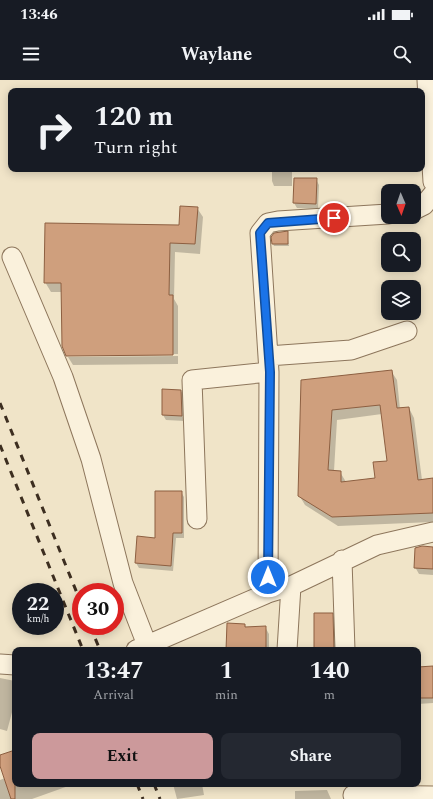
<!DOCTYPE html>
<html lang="en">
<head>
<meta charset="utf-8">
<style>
	body { margin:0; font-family:Spectral,serif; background:#242831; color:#f1f3f6; height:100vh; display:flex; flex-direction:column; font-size:15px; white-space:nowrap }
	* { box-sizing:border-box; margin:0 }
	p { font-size:13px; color:#9ea1a6 }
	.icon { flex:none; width:22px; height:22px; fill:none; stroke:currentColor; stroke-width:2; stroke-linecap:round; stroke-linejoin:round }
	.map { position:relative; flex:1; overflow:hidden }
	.drawer { position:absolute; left:12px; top:567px; width:409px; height:140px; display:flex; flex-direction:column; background:#171b24; border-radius:8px; box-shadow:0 2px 10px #0003 }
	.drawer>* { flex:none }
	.hud { position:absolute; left:8px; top:8px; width:417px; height:84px; border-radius:8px; box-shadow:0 2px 10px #0003; background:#171b24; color:#f1f3f6; overflow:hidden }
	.needle { width:26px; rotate:178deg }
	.buttons { position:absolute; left:381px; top:104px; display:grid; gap:8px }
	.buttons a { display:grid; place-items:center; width:40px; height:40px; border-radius:8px; background:#171b24; box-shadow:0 2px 10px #0003; font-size:20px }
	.speed { position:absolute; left:12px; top:503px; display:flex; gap:8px; font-size:20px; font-weight:700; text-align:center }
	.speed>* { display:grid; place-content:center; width:52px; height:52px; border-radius:50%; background:#171b24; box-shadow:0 2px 10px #0003; line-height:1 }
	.speed small { font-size:10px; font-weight:400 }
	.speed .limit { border:6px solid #d22; background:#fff; color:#111 }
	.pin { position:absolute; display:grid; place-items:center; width:34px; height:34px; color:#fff; margin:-17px; border:2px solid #fff; border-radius:50%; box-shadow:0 1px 4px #0007 }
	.me { position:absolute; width:44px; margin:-22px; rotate:0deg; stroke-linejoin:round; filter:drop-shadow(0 0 3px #0008) }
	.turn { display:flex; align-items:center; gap:14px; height:84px; padding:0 20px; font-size:18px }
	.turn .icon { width:52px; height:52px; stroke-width:2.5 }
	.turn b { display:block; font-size:28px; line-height:34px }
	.eta { display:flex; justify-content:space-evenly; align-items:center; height:68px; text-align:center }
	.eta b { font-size:24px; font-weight:700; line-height:28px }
	.button { display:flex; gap:8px; margin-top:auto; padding:8px 20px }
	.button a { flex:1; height:46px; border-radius:8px; background:#cc999b; color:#111; font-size:16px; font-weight:700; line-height:46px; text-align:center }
	.button a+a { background:#242831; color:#f1f3f6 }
	.status { display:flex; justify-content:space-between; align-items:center; height:28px; padding:0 20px; background:#171b24; direction:ltr }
	.status svg { height:11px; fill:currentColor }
	header { display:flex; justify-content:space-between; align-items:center; height:52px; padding:0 20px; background:#171b24; font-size:18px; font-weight:700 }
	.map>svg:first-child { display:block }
</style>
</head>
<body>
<div class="status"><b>13:46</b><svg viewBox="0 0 49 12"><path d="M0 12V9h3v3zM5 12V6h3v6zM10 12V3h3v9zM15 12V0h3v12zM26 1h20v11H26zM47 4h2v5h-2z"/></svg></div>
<header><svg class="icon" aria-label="menu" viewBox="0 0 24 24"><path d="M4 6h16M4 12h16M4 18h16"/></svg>Waylane<svg class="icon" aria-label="search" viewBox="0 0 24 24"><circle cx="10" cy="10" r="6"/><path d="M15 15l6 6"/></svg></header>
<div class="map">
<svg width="433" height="719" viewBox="0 0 433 719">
	<rect width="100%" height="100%" fill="#f0e4c8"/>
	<path fill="#0003" fill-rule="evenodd" d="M272,89H292V106H274L272,101Z
		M316,99L319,105L318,129L297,128L294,123Z
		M197,128L203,137L200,174L175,172L174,219L178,226V274L67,275L62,212H51L45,202L180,146Z
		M287,152L289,166H274L273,164Z
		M178,276V284L73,285L68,277Z
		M391,291L397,300L400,329L409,328L414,338L422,400L433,399V444L432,442L338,446L305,425L299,415L302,301ZM382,334L388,382L376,399L346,402L340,392L334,391L337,340Z
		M163,310L181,311L184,316L185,341L166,340L163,335Z
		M181,412L184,417V458H176L173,491L139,488L136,483L156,459Z
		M433,468V495L419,494L415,487Z
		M332,534L335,539L336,570H315Z
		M245,545L246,548L265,547L269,554V570H227Z
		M433,587V623L418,624V588Z
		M0,598L15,601V621L7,651L0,649Z
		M15,672V704H74L32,719H0V700L5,698L0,683V676Z
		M173,704H202L204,715L177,719Z
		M327,710L331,719H295V711Z"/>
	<path fill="#cf9f7d" stroke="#8d5f41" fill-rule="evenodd" d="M294,98H317L316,124L293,123Z
		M180,126L198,127L195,164L170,163L169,215H173V275L66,276L62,266L61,203H44L45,143L179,145Z
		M288,151V164H272L271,157L274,153Z
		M392,290L397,328L409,327L418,400L433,398V433L332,437L298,416L301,300ZM380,325L387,381L373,382L375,398L341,402V391L328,390L332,330Z
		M162,309L181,310L182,336L162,335Z
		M155,411H182V453H173L171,486L135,483L137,456L155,458Z
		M422,466L433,467V489L414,488L415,468Z
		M314,533H333L334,570H314Z
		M227,543L245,544V547L266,546V570H226Z
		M433,586V618H418V587Z
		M15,670V719H11L0,686V675Z"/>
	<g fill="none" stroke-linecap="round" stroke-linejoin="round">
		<g stroke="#8d765c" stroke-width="21">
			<path id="minor" d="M427,0L433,102
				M414,130L424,125L433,114
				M12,177L63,297L91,379L123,503L147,565
				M268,276L351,270L407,251
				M197,439L192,300L269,292
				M342,480L345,570
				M268,513L269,292L260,153L268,143L278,141L388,134
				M136,570L268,513L291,506L377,465L433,452
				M287,570L291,506
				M0,584L15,585
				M353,715L433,716"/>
		</g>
		<use href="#minor" stroke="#faf1dc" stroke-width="19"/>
		<path stroke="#3d2e20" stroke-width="3" stroke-dasharray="7 7" stroke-linecap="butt" d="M0,323L81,523
			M0,365L83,570
			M90,546L100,570
			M137,704L143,719
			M154,704L160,719"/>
	</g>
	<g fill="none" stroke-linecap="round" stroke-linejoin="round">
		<g stroke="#114b97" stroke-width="10">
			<path id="route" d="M268,497L270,292L260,153L268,143L334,138"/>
		</g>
		<use href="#route" stroke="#1a73e8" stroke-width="7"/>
	</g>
</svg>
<div class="buttons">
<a><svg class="needle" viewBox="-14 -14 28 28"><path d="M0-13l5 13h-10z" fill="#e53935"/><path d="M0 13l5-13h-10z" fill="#9ea1a6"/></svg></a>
<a><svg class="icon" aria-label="search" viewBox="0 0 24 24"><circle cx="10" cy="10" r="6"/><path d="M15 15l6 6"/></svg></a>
<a><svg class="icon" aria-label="layers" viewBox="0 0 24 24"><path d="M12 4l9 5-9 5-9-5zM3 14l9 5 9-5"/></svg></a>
</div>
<div class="speed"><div>22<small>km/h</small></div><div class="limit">30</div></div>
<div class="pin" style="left:334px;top:138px;background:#d93025"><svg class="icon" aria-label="arrive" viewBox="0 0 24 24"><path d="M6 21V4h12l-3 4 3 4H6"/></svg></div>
<svg class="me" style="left:268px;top:497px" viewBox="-20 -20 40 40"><circle r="17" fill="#1a73e8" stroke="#fff" stroke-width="3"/><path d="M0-11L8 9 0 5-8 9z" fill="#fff"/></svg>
<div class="hud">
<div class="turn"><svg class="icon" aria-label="right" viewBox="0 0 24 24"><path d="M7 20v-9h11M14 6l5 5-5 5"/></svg><div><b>120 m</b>Turn right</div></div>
</div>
<section class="drawer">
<div class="eta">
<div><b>13:47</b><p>Arrival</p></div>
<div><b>1</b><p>min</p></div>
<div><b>140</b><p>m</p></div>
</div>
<div class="button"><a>Exit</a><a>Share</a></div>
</section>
</div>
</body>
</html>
